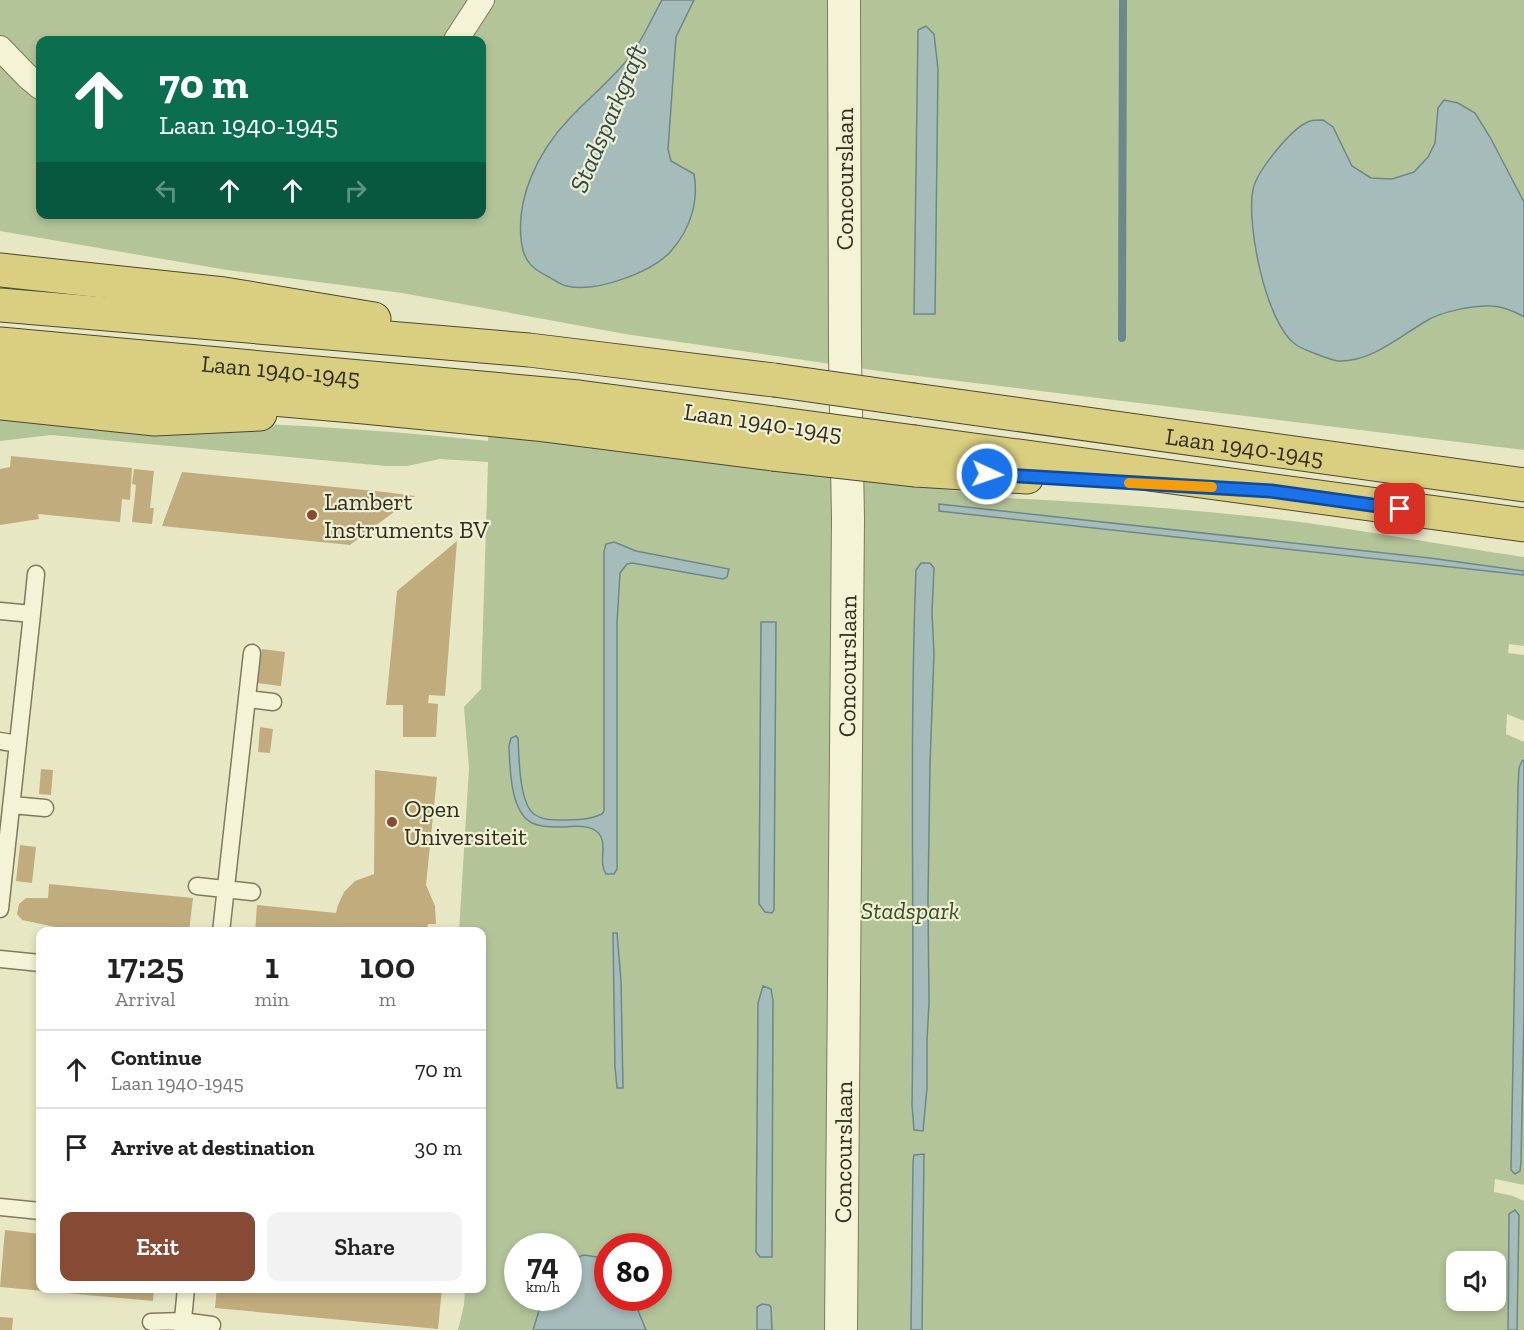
<!DOCTYPE html>
<html lang="en">
<head>
<meta charset="utf-8">
<style>
	body { margin:0; font-family:"Zilla Slab",serif; background:#f2f2f2; color:#222; height:100vh; display:flex; flex-direction:column; font-size:22px; white-space:nowrap }
	* { box-sizing:border-box; margin:0 }
	p { font-size:20px; color:#767676 }
	.icon { flex:none; width:33px; height:33px; fill:none; stroke:currentColor; stroke-width:2; stroke-linecap:round; stroke-linejoin:round }
	.map { position:relative; flex:1; overflow:hidden }
	.panel { position:absolute; left:36px; top:927px; width:450px; height:366px; display:flex; flex-direction:column; background:#fff; border-radius:12px; box-shadow:0 3px 9px #0003 }
	.panel>* { flex:none }
	.banner { position:absolute; left:36px; top:36px; width:450px; height:183px; border-radius:12px; box-shadow:0 3px 9px #0003; background:#0b6e4f; color:#fff; overflow:hidden }
	.buttons { position:absolute; left:1446px; top:1251px; display:grid; gap:12px }
	.buttons a { display:grid; place-items:center; width:60px; height:60px; border-radius:12px; background:#fff; box-shadow:0 3px 9px #0003; font-size:30px }
	.speed { position:absolute; left:504px; top:1233px; display:flex; gap:12px; font-size:30px; font-weight:700; text-align:center }
	.speed>* { display:grid; place-content:center; width:78px; height:78px; border-radius:50%; background:#fff; box-shadow:0 3px 9px #0003; line-height:1 }
	.speed small { font-size:15px; font-weight:400 }
	.speed .limit { border:9px solid #d22; background:#fff; color:#111 }
	.pin { position:absolute; display:grid; place-items:center; width:51px; height:51px; color:#fff; margin:-26px; border-radius:12px; box-shadow:0 3px 9px #0006 }
	.me { position:absolute; width:66px; margin:-33px; rotate:93deg; stroke-linejoin:round; filter:drop-shadow(0 0 4px #0008) }
	.turn { display:flex; align-items:center; gap:21px; height:126px; padding:0 24px; font-size:27px }
	.turn .icon { width:78px; height:78px; stroke-width:2.5 }
	.turn b { display:block; font-size:42px; line-height:51px }
	.lanes { display:flex; align-items:center; height:57px; padding:0 24px; background:#0003; justify-content:center; gap:30px; direction:ltr }
	.lanes .off { opacity:.35 }
	.eta { display:flex; justify-content:space-evenly; align-items:center; height:102px; text-align:center }
	.eta b { font-size:36px; font-weight:600; line-height:42px }
	.cta { display:flex; gap:12px; margin-top:auto; padding:12px 24px }
	.cta a { flex:1; height:69px; border-radius:12px; background:#874a34; color:#fff; font-size:24px; font-weight:600; line-height:69px; text-align:center }
	.cta a+a { background:#f2f2f2; color:#222 }
	ul { padding:0; list-style:none }
	li { display:flex; align-items:center; gap:18px; height:78px; padding:0 24px; border-top:2px solid #e0e0e0 }
	li div { flex:1 }
	li b { display:block; font-size:22px }
	li em { font-style:normal }
	.map>svg:first-child { display:block }
</style>
</head>
<body>
<div class="map">
<svg width="1524" height="1330" viewBox="0 0 1524 1330">
	<rect width="100%" height="100%" fill="#e8e7c4"/>
	<path fill="#b4c499" fill-rule="evenodd" d="M0,0H1524V450L893,373L625,334L402,293L227,270L0,231ZM40,40H482V214H40Z
		M0,414C163,420 326,423 488,441L489,422L1005,498C1090,502 1175,508 1259,517C1348,527 1436,544 1524,557V571L1424,558L1524,575V646L1509,644L1508,653L1524,655V721L1507,714L1506,734L1524,742V760L1521,761L1519,768L1518,787L1511,1170V1172L1521,1162L1524,1014V1185L1495,1179L1494,1192L1513,1196L1524,1201V1330H1517L1519,1215L1509,1214L1508,1330H458L464,1305L465,1289L482,1288V932L459,931L469,768L464,707L481,689L488,462L440,459L407,466H386L51,435L0,441ZM518,1246H568V1298H518ZM608,1246H658V1298H608ZM1456,1262H1496V1300H1456Z"/>
	<path fill="#a5bcbb" stroke="#6d8888" stroke-width="1.5" d="M662,0H694L676,37L668,149L671,161L694,174C699,202 690,229 672,250C653,272 596,293 567,286C561,285 553,279 547,276C533,269 525,262 522,246C514,200 538,151 570,118C589,98 610,81 628,59C642,42 651,19 662,0Z
		M926,26L934,34L938,69L935,314H914L918,30Z
		M1444,100L1458,103L1475,113L1490,137L1524,202V317C1515,311 1500,306 1490,306C1474,305 1441,312 1428,320C1400,336 1372,362 1338,361C1331,360 1301,349 1295,344C1266,323 1246,224 1253,190C1256,172 1292,127 1310,121C1313,120 1319,120 1323,120L1333,127L1352,166L1371,178L1392,179L1414,172L1428,157L1435,143L1438,108Z
		M939,504L1430,558L1524,571V575L939,511Z
		M614,542L636,551L729,569L727,577L723,579L632,563L627,564L620,573L617,623V869L614,874H606C597,862 610,841 596,831C588,825 574,826 564,827C554,827 542,828 532,823C510,812 510,768 509,746L511,738L516,736L518,738C519,756 519,803 534,814C542,820 552,820 561,820C574,820 590,820 602,814L604,811V551L606,544Z
		M921,563H930L934,568L932,613L934,653L930,765L928,901L929,1003L927,1041V1088L923,1131L914,1130L912,1105C915,927 909,748 916,570Z
		M761,622H776L774,910L772,913L765,912L759,904Z
		M1524,760V1014L1521,1162L1520,1171L1515,1174L1511,1170L1518,787L1519,768L1522,761Z
		M613,933H617L621,981L623,1088H617L615,1067Z
		M763,986L771,989L773,1001L772,1257H760L756,1252L758,1003Z
		M924,1154L922,1330H911L913,1161L914,1155Z
		M1515,1210L1519,1215L1517,1330H1508L1509,1214Z
		M584,1255L597,1257L607,1266L608,1298H633L646,1330H533L543,1298H568L569,1260Z
		M762,1304L769,1305L771,1307L772,1330H757V1307Z"/>
	<g fill="none" stroke-linecap="round" stroke-linejoin="round">
		<path stroke="#6d8888" stroke-width="8" d="M1122,338L1123,0"/>
	</g>
	<path fill="#c1ac7e" d="M11,456L132,468L130,500L122,499L120,522L38,514L39,519L0,525V469L10,467Z
		M134,469L154,471L150,508H154L152,524L132,522L136,485L132,484Z
		M182,472L385,492L415,496L350,545L162,526Z
		M457,541L445,696L429,695L428,703L438,704L436,737H403V705H386L397,591Z
		M262,649L285,652L281,686L257,683Z
		M260,727L273,729L270,753L258,752Z
		M41,769L53,770L51,795L39,794Z
		M375,770L437,777L426,885L435,906L436,924H428L426,932H255L257,905L336,913L338,905L344,892L355,881L374,874Z
		M20,845L36,847L32,883L16,881Z
		M49,884L193,898L189,932H60V928L22,920L17,914L19,904L26,898H48Z
		M5,1230L40,1234V1288H154L153,1301L0,1287Z
		M217,1288H442L438,1329L215,1308Z
		M0,1317L13,1318L12,1330H0Z"/>
	<g fill="none" stroke-linecap="round" stroke-linejoin="round">
		<g stroke="#80795d" stroke-width="19">
			<path id="service" d="M0,611L32,614L0,909
				M32,614L36,574
				M247,699L273,702
				M0,741L18,744
				M12,805L45,808
				M197,886L252,892
				M221,932L252,653
				M0,959L40,963
				M0,1207L40,1211
				M151,1322L182,1321L212,1325
				M182,1330L186,1288"/>
		</g>
		<g stroke="#80795d" stroke-width="26">
			<path id="pedestrian" d="M456,40L482,0
				M0,48L27,76L40,87"/>
		</g>
		<g stroke="#80795d" stroke-width="34">
			<g id="minor">
				<path id="s1" d="M841,1330L848,518L845,356L844,0"/>
			</g>
		</g>
		<g stroke="#4e4630" stroke-width="35">
			<g id="trunk">
				<path d="M0,270L224,294L374,319"/>
				<path d="M0,305L529,350L774,380"/>
				<path id="s2" d="M0,344L579,397L774,423"/>
				<path d="M0,375L364,407L536,424L773,454"/>
				<path id="s3" d="M914,400L1524,485"/>
				<path d="M0,403L155,419L260,414"/>
				<path d="M915,442L1524,525"/>
				<path d="M916,470L1027,477"/>
			</g>
		</g>
		<use href="#service" stroke="#f4f3d6" stroke-width="16"/>
		<use href="#pedestrian" stroke="#f4f3d6" stroke-width="24"/>
		<use href="#minor" stroke="#f4f3d6" stroke-width="32"/>
		<use href="#trunk" stroke="#dace80" stroke-width="33"/>
		<g stroke="#4e4630" stroke-width="35" stroke-linecap="butt">
			<path id="trunk-bridge" d="M774,380L914,400
				M774,423L915,442
				M773,454L916,470"/>
		</g>
		<use href="#trunk-bridge" stroke="#dace80" stroke-width="33"/>
	</g>
	<g fill="none" stroke-linecap="round" stroke-linejoin="round">
		<g stroke="#114b97" stroke-width="15">
			<path id="route" d="M987,474L1271,491L1400,509"/>
		</g>
		<use href="#route" stroke="#1a73e8" stroke-width="10"/>
		<path stroke="#f59e0b" stroke-width="10" d="M1129,483L1212,487"/>
	</g>
	<g fill="#874a34" stroke="#f0f0d2" stroke-width="2">
		<circle cx="312" cy="515" r="6"/>
		<circle cx="392" cy="822" r="6"/>
	</g>
	<g text-anchor="middle" dominant-baseline="central" stroke-width="4.5" stroke-linejoin="round" paint-order="stroke">
		<g font-size="24" fill="#322d1f" stroke="#f0f0d2">
			<text transform="translate(844 179) rotate(-90)">Concourslaan</text>
			<text stroke="none"><textPath href="#s2" startOffset="282">Laan 1940-1945</textPath></text>
			<text transform="translate(763 422) rotate(8)">Laan 1940-1945</text>
			<text stroke="none"><textPath href="#s3" startOffset="334">Laan 1940-1945</textPath></text>
			<text stroke="none"><textPath href="#s1" startOffset="664">Concourslaan</textPath></text>
			<text stroke="none"><textPath href="#s1" startOffset="178">Concourslaan</textPath></text>
		</g>
		<g font-size="24" fill="#322d1f" stroke="#f0f0d2" text-anchor="start">
			<text x="324" y="501">Lambert<tspan x="324" dy="28">Instruments BV</tspan></text>
			<text x="404" y="808">Open<tspan x="404" dy="28">Universiteit</tspan></text>
		</g>
		<g font-size="24" font-style="italic" fill="#394c28" stroke="#f0f0d2">
			<text x="910" y="910">Stadspark</text>
		</g>
		<g font-size="26" font-style="italic" fill="#304950" stroke="#f0f0d2">
			<text transform="translate(608 118) rotate(-67)">Stadsparkgraft</text>
		</g>
	</g>
</svg>
<div class="buttons">
<a><svg class="icon" aria-label="sound" viewBox="0 0 24 24"><path d="M4 9h4l5-4v14l-5-4H4zM17 9q2 3 0 6"/></svg></a>
</div>
<div class="speed"><div>74<small>km/h</small></div><div class="limit">80</div></div>
<div class="pin" style="left:1400px;top:509px;background:#d93025"><svg class="icon" aria-label="arrive" viewBox="0 0 24 24"><path d="M6 21V4h12l-3 4 3 4H6"/></svg></div>
<svg class="me" style="left:987px;top:474px" viewBox="-20 -20 40 40"><circle r="17" fill="#1a73e8" stroke="#fff" stroke-width="3"/><path d="M0-11L8 9 0 5-8 9z" fill="#fff"/></svg>
<div class="banner">
<div class="turn"><svg class="icon" aria-label="ahead" viewBox="0 0 24 24"><path d="M12 20V5M6 11l6-6 6 6"/></svg><div><b>70 m</b>Laan 1940-1945</div></div>
<div class="lanes"><svg class="icon off" aria-label="left" viewBox="0 0 24 24"><path d="M17 20v-9H6M10 6l-5 5 5 5"/></svg><svg class="icon" aria-label="ahead" viewBox="0 0 24 24"><path d="M12 20V5M6 11l6-6 6 6"/></svg><svg class="icon" aria-label="ahead" viewBox="0 0 24 24"><path d="M12 20V5M6 11l6-6 6 6"/></svg><svg class="icon off" aria-label="right" viewBox="0 0 24 24"><path d="M7 20v-9h11M14 6l5 5-5 5"/></svg></div>
</div>
<section class="panel">
<div class="eta">
<div><b>17:25</b><p>Arrival</p></div>
<div><b>1</b><p>min</p></div>
<div><b>100</b><p>m</p></div>
</div>
<ul>
<li><svg class="icon" aria-label="ahead" viewBox="0 0 24 24"><path d="M12 20V5M6 11l6-6 6 6"/></svg><div><b>Continue</b><p>Laan 1940-1945</p></div><em>70 m</em></li>
<li><svg class="icon" aria-label="arrive" viewBox="0 0 24 24"><path d="M6 21V4h12l-3 4 3 4H6"/></svg><div><b>Arrive at destination</b></div><em>30 m</em></li>
</ul>
<div class="cta"><a>Exit</a><a>Share</a></div>
</section>
</div>
</body>
</html>
